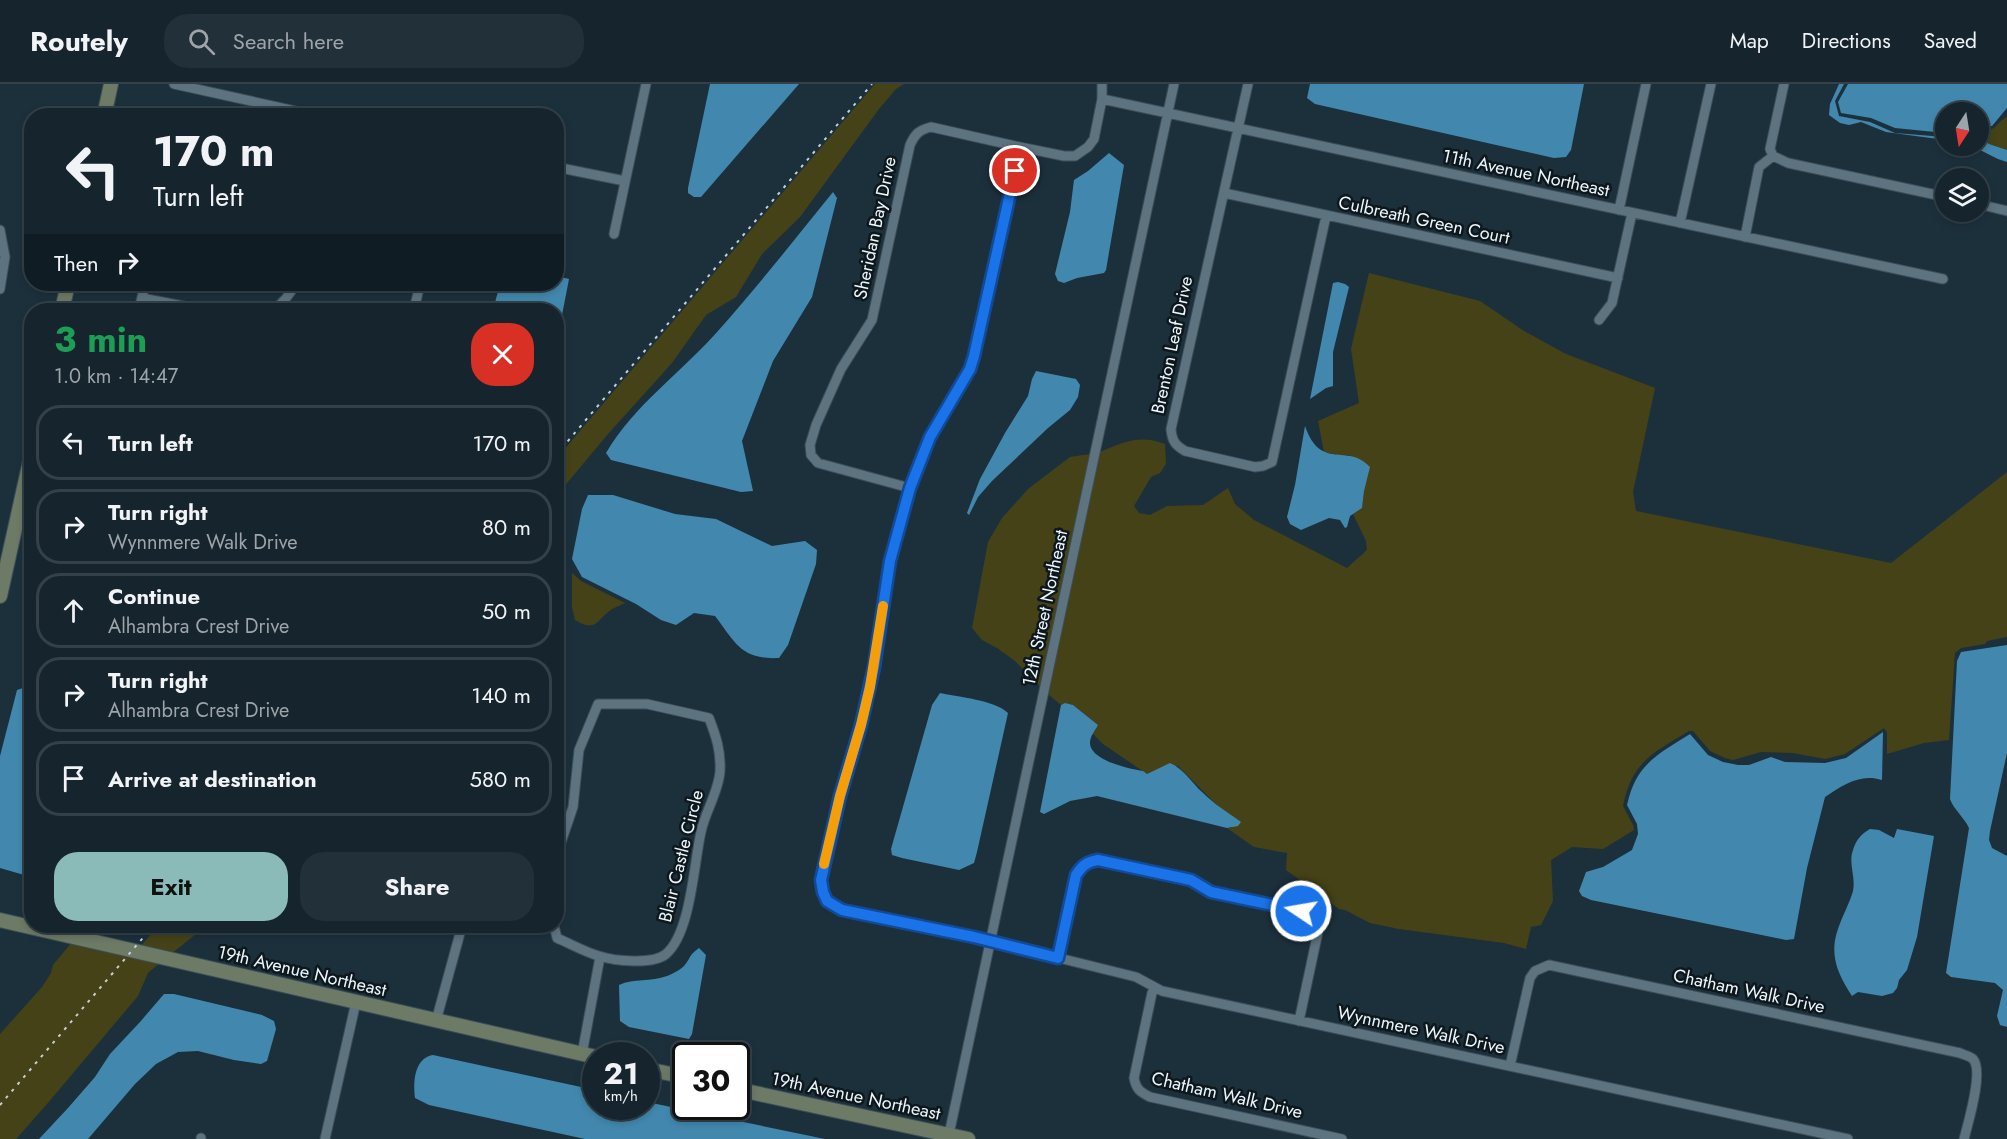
<!DOCTYPE html>
<html lang="en">
<head>
<meta charset="utf-8">
<style>
	body { margin:0; font-family:Jost,sans-serif; background:#223039; color:#f1f3f6; height:100vh; display:flex; flex-direction:column; font-size:22px; white-space:nowrap }
	* { box-sizing:border-box; margin:0 }
	p { font-size:20px; color:#9da4aa }
	.icon { flex:none; width:33px; height:33px; fill:none; stroke:currentColor; stroke-width:2; stroke-linecap:round; stroke-linejoin:round }
	.map { position:relative; flex:1; overflow:hidden }
	.panel { position:absolute; left:24px; top:219px; width:540px; height:630px; display:flex; flex-direction:column; background:#15242d; border-radius:24px; box-shadow:0 3px 9px #0003,0 0 0 2px #344149 }
	.panel>* { flex:none }
	.top-card { position:absolute; left:24px; top:24px; width:540px; height:183px; border-radius:24px; box-shadow:0 3px 9px #0003,0 0 0 2px #344149; background:#15242d; color:#f1f3f6; overflow:hidden }
	.needle { width:39px; rotate:192deg }
	.tools { position:absolute; left:1935px; top:18px; display:grid; gap:12px }
	.tools a { display:grid; place-items:center; width:54px; height:54px; border-radius:50%; background:#15242d; box-shadow:0 3px 9px #0003,0 0 0 2px #344149; font-size:30px }
	.speed { position:absolute; left:582px; top:958px; display:flex; gap:12px; font-size:30px; font-weight:700; text-align:center }
	.speed>* { display:grid; place-content:center; width:78px; height:78px; border-radius:50%; background:#15242d; box-shadow:0 3px 9px #0003,0 0 0 2px #344149; line-height:1 }
	.speed small { font-size:15px; font-weight:400 }
	.speed .limit { border:3px solid #111; border-radius:9px; background:#fff; color:#111 }
	.pin { position:absolute; display:grid; place-items:center; width:51px; height:51px; color:#fff; margin:-26px; border:3px solid #fff; border-radius:50%; box-shadow:0 2px 6px #0007 }
	.me { position:absolute; width:66px; margin:-33px; rotate:282deg; stroke-linejoin:round; filter:drop-shadow(0 0 4px #0008) }
	.turn { display:flex; align-items:center; gap:21px; height:126px; padding:0 30px; font-size:27px }
	.turn .icon { width:78px; height:78px; stroke-width:2.5 }
	.turn b { display:block; font-size:42px; line-height:51px }
	.then { display:flex; align-items:center; height:57px; padding:0 30px; background:#0003; gap:12px; font-size:22px }
	.round { display:grid; place-items:center; flex:none; width:63px; height:63px; border-radius:24px; background:#223039 }
	.headline { display:flex; align-items:center; justify-content:space-between; height:102px; padding:0 30px }
	h1 { font-size:36px; font-weight:700; line-height:45px; color:#1e9e55 }
	.button { display:flex; gap:12px; margin-top:auto; padding:12px 30px }
	.button a { flex:1; height:69px; border-radius:24px; background:#8bbbb9; color:#111; font-size:24px; font-weight:700; line-height:69px; text-align:center }
	.button a+a { background:#223039; color:#f1f3f6 }
	ul { padding:0; list-style:none }
	li { display:flex; align-items:center; gap:18px; height:75px; margin:0 12px 9px; padding:0 18px; border:3px solid #344149; border-radius:24px }
	li div { flex:1 }
	li b { display:block; font-size:22px }
	li em { font-style:normal }
	header { display:flex; align-items:center; gap:36px; box-sizing:border-box; height:84px; padding:0 30px; background:#15242d; border-bottom:2px solid #344149 }
	header strong { font-size:28px }
	nav { display:flex; gap:33px; margin-inline-start:auto; font-size:21px }
	.search { width:420px; height:54px; background:#223039; display:flex; align-items:center; gap:15px; box-sizing:border-box; padding:0 21px; border-radius:24px; color:#9da4aa; font-size:22px }
	.map>svg:first-child { display:block }
</style>
</head>
<body>
<header>
<strong>Routely</strong>
<div class="search"><svg class="icon" aria-label="search" viewBox="0 0 24 24"><circle cx="10" cy="10" r="6"/><path d="M15 15l6 6"/></svg>Search here</div>
<nav><a>Map</a><a>Directions</a><a>Saved</a></nav>
</header>
<div class="map">
<svg width="2007" height="1055" viewBox="0 0 2007 1055">
	<rect width="100%" height="100%" fill="#1c303c"/>
	<path fill="#464217" d="M875,0H904L896,5L879,25L800,133L762,170L736,213L706,231L672,279L608,350L557,411V374Z
		M2007,33V66L1989,60L1979,53L1981,48C2000,45 1995,39 2007,33Z
		M1369,189L1480,217L1524,247L1566,270L1655,304L1633,408L1636,427L1891,479L2007,388V553L1987,557L1985,560L1961,564L1955,569L1949,656L1924,659L1887,670V648L1884,644L1845,670L1825,675L1793,669L1761,668L1733,676L1725,674L1710,667L1693,647H1689C1653,669 1632,677 1623,722L1633,741L1634,746L1603,765L1572,763L1551,776L1553,817L1541,841L1531,843L1526,865L1504,859L1399,845L1370,839L1345,826L1339,825L1286,786L1287,769L1254,763L1227,744H1232L1219,723L1178,682L1160,684L1147,690L1103,660L1093,650L1098,641L1073,621L1065,619L1061,621L1048,610L1100,368C1123,358 1140,350 1165,360L1166,380L1160,389L1151,393L1134,422L1139,429L1150,431L1167,422L1203,421L1228,404L1235,420L1254,436L1347,484L1367,466L1366,457L1353,430L1362,424L1364,407L1349,371L1343,372L1324,368L1318,337L1359,319L1351,265Z
		M1090,370L1041,603L1015,577L997,564L982,556L972,544L988,458L1002,434L1028,405L1070,373Z
		M572,489L581,497L625,519C621,521 616,523 612,525C596,536 597,549 575,536L572,523Z
		M158,842H202L196,850L171,870L140,863Z
		M73,857L161,878L148,889L138,912L47,1020L16,1055H0V950L42,903L51,889L53,881Z"/>
	<path fill="#4288ae" d="M710,0H799L701,113H694L688,109V104Z
		M1310,0H1584L1571,66L1566,73L1554,74L1315,20L1307,14Z
		M1839,0H1844L1835,17L1839,32L1870,38L1895,49L1945,53V56L1886,48L1861,38L1849,41L1840,39L1829,31L1830,20Z
		M1848,0H2007V24L1992,42L1979,44L1978,28H1946L1945,49L1895,44L1871,34L1841,29L1838,18Z
		M1979,53L1989,60L2007,66V78L1998,75L1972,62H1978Z
		M1109,69L1124,81L1106,186L1104,189L1077,194L1064,199L1058,197L1055,190L1070,128L1074,96L1088,87Z
		M833,108L837,114L812,213L773,277L742,357L753,407L741,408L611,376L606,369C634,321 682,288 718,247C758,202 795,155 833,108Z
		M557,192L569,195L557,257L556,226H493L500,200H556Z
		M1338,198L1345,200L1349,203L1333,268V302L1326,304L1310,315L1333,199Z
		M1036,287L1076,295L1080,301L1078,313L1070,326L1048,344L992,397L978,413L969,431L967,429L980,395L1005,349L1028,312L1032,295Z
		M1305,342C1321,388 1347,358 1370,383L1364,407L1362,424L1350,432L1347,443L1345,444L1340,436L1329,434L1301,446L1290,440L1287,433L1295,401Z
		M588,411H613L675,430L716,435L772,462L805,457L817,466L816,480L788,561L779,574C741,576 735,558 715,532L694,529L676,541L661,536L636,520L582,493L572,475L582,425Z
		M2007,561V669L1990,747L1989,756L1992,764L2007,772V943L2000,941L1997,932L2003,906L1995,899L1951,893L1946,889L1969,744C1964,733 1954,726 1950,715L1957,577L1961,568Z
		M23,604L32,605L31,793L0,784V672L17,606Z
		M940,609C958,613 995,616 1008,629L977,768L974,779L959,786L902,774L892,771L891,765L932,621Z
		M1065,619L1073,621L1098,641C1095,647 1090,652 1090,659C1090,676 1129,685 1143,687L1147,690L1170,679C1184,685 1191,698 1202,708C1214,720 1227,728 1241,738L1238,742L1227,744L1097,712L1070,717L1044,730L1040,728L1061,621Z
		M1883,648L1882,696C1860,689 1843,701 1825,713L1807,784L1794,855L1786,856L1591,816L1582,812L1579,807L1586,788L1603,783L1632,766L1638,750L1637,740L1627,721C1636,680 1657,671 1690,650L1708,671L1723,678L1738,681H1749L1771,673L1785,678L1825,679L1846,674Z
		M1870,745L1879,746L1894,754L1897,745L1934,752L1917,853L1907,886L1899,896L1897,904L1893,909L1882,912L1858,908L1852,912C1846,903 1838,889 1836,879C1829,851 1846,831 1853,807C1856,793 1848,779 1853,766C1856,756 1861,750 1870,745Z
		M699,864L706,871L692,950L689,955L629,943L620,937L619,901C634,894 651,898 667,892C672,890 680,886 684,882C691,874 688,872 699,864Z
		M164,910H174L262,931L274,937L276,945L267,977L261,980L234,976L198,967L178,968L156,980L135,1000L88,1055H39L68,1024L95,993L110,970L140,938Z
		M433,971L595,1006L596,1023H646L647,1018L825,1055H585L429,1021L415,1014C413,999 414,974 433,971Z"/>
	<g fill="none" stroke-linecap="round" stroke-linejoin="round">
		<g stroke="#3c4e57" stroke-width="11">
			<path id="street" d="M174,0L318,32
				M1248,0L1171,345C1172,357 1175,361 1185,367L1255,383L1263,382L1272,378L1326,132
				M1784,0L1770,65L1773,72L1788,79L1946,113
				M1102,15L1943,195
				M1020,63L974,272L970,285L930,353L910,404L890,477L875,583L861,641L840,712L821,796C824,814 826,816 842,826L974,853L1136,893L1162,907L1848,1055
				M556,83L625,97
				M1224,109L1618,194
				M1978,120L2007,127
				M1619,126L1646,0
				M1680,139L1711,0
				M0,146L5,173L0,205
				M614,150L646,0
				M1745,153L1759,83L1773,72
				M142,214L203,226
				M139,226L145,200
				M273,226C283,219 290,211 295,200
				M414,226L420,200
				M1599,236L1612,219L1632,129
				M910,404L818,379L811,371L810,361L816,341L841,285L872,236L910,61C915,50 919,46 931,43L1020,63L1064,72H1075L1088,63L1094,55L1102,15V0
				M554,842L557,854C571,860 585,868 599,872C615,877 653,881 666,870C691,849 694,778 701,748C705,728 719,707 720,687C721,667 716,652 709,634L647,620H598L579,666L573,723L556,773
				M1058,875L1076,791C1082,782 1086,778 1098,776L1191,796L1211,808L1301,827C1312,832 1316,836 1318,848L1299,937
				M1155,904L1152,909L1134,994C1136,1005 1140,1008 1150,1013L1342,1055
				M436,937L462,842
				M582,970L600,873
				M1510,982L1530,894L1535,887L1549,881L1960,969C1964,971 1970,972 1973,975C1984,987 1968,1039 1964,1055
				M201,1054V1055
				M325,1055L356,918
				M948,1055L1174,0"/>
		</g>
		<g stroke="#3c4e57" stroke-width="16">
			<path id="secondary" d="M104,32L111,0
				M62,226L68,200
				M0,512L32,368
				M0,836L596,973
				M646,985L686,993
				M736,1005L968,1055"/>
		</g>
		<use href="#street" stroke="#5d7380" stroke-width="9"/>
		<use href="#secondary" stroke="#6d7a66" stroke-width="14"/>
		<path stroke="#c3d1da" stroke-width="2" stroke-dasharray="3 6" stroke-linecap="butt" d="M556,371L872,0
			M0,1021L153,842"/>
	</g>
	<g fill="none" stroke-linecap="round" stroke-linejoin="round">
		<g stroke="#114b97" stroke-width="15">
			<path id="route" d="M1015,87L974,272L970,285L930,353L910,404L890,477L874,583L861,641L840,712L821,796L823,808L827,817L842,826L974,853L1058,874L1076,791C1082,782 1086,778 1098,776L1191,796L1211,808L1301,827"/>
		</g>
		<use href="#route" stroke="#1a73e8" stroke-width="10"/>
		<path stroke="#f59e0b" stroke-width="10" d="M824,780L840,712L861,641L870,603L883,522"/>
	</g>
	<g text-anchor="middle" dominant-baseline="central" stroke-width="5" stroke-linejoin="round" paint-order="stroke">
		<g font-size="18" fill="#ebf7ff" stroke="#0e171c">
			<text transform="translate(1526 89) rotate(12)">11th Avenue Northeast</text>
			<text transform="translate(1424 136) rotate(12)">Culbreath Green Court</text>
			<text transform="translate(875 144) rotate(-78)">Sheridan Bay Drive</text>
			<text transform="translate(1172 261) rotate(-78)">Brenton Leaf Drive</text>
			<text transform="translate(1045 524) rotate(-78)">12th Street Northeast</text>
			<text transform="translate(681 772) rotate(-76)">Blair Castle Circle</text>
			<text transform="translate(302 887) rotate(13)">19th Avenue Northeast</text>
			<text transform="translate(1749 907) rotate(12)">Chatham Walk Drive</text>
			<text transform="translate(1421 946) rotate(12)">Wynnmere Walk Drive</text>
			<text transform="translate(1227 1011) rotate(13)">Chatham Walk Drive</text>
			<text transform="translate(856 1012) rotate(12)">19th Avenue Northeast</text>
		</g>
	</g>
</svg>
<div class="tools">
<a><svg class="needle" viewBox="-14 -14 28 28"><path d="M0-13l5 13h-10z" fill="#e53935"/><path d="M0 13l5-13h-10z" fill="#9da4aa"/></svg></a>
<a><svg class="icon" aria-label="layers" viewBox="0 0 24 24"><path d="M12 4l9 5-9 5-9-5zM3 14l9 5 9-5"/></svg></a>
</div>
<div class="speed"><div>21<small>km/h</small></div><div class="limit">30</div></div>
<div class="pin" style="left:1015px;top:87px;background:#d93025"><svg class="icon" aria-label="arrive" viewBox="0 0 24 24"><path d="M6 21V4h12l-3 4 3 4H6"/></svg></div>
<svg class="me" style="left:1301px;top:827px" viewBox="-20 -20 40 40"><circle r="17" fill="#1a73e8" stroke="#fff" stroke-width="3"/><path d="M0-11L8 9 0 5-8 9z" fill="#fff"/></svg>
<div class="top-card">
<div class="turn"><svg class="icon" aria-label="left" viewBox="0 0 24 24"><path d="M17 20v-9H6M10 6l-5 5 5 5"/></svg><div><b>170 m</b>Turn left</div></div>
<div class="then">Then<svg class="icon" aria-label="right" viewBox="0 0 24 24"><path d="M7 20v-9h11M14 6l5 5-5 5"/></svg></div>
</div>
<section class="panel">
<div class="headline"><div><h1>3 min</h1><p>1.0 km · 14:47</p></div><a class="round" style="background:#d93025;color:#fff"><svg class="icon" aria-label="close" viewBox="0 0 24 24"><path d="M6 6l12 12M18 6L6 18"/></svg></a></div>
<ul>
<li><svg class="icon" aria-label="left" viewBox="0 0 24 24"><path d="M17 20v-9H6M10 6l-5 5 5 5"/></svg><div><b>Turn left</b></div><em>170 m</em></li>
<li><svg class="icon" aria-label="right" viewBox="0 0 24 24"><path d="M7 20v-9h11M14 6l5 5-5 5"/></svg><div><b>Turn right</b><p>Wynnmere Walk Drive</p></div><em>80 m</em></li>
<li><svg class="icon" aria-label="ahead" viewBox="0 0 24 24"><path d="M12 20V5M6 11l6-6 6 6"/></svg><div><b>Continue</b><p>Alhambra Crest Drive</p></div><em>50 m</em></li>
<li><svg class="icon" aria-label="right" viewBox="0 0 24 24"><path d="M7 20v-9h11M14 6l5 5-5 5"/></svg><div><b>Turn right</b><p>Alhambra Crest Drive</p></div><em>140 m</em></li>
<li><svg class="icon" aria-label="arrive" viewBox="0 0 24 24"><path d="M6 21V4h12l-3 4 3 4H6"/></svg><div><b>Arrive at destination</b></div><em>580 m</em></li>
</ul>
<div class="button"><a>Exit</a><a>Share</a></div>
</section>
</div>
</body>
</html>
